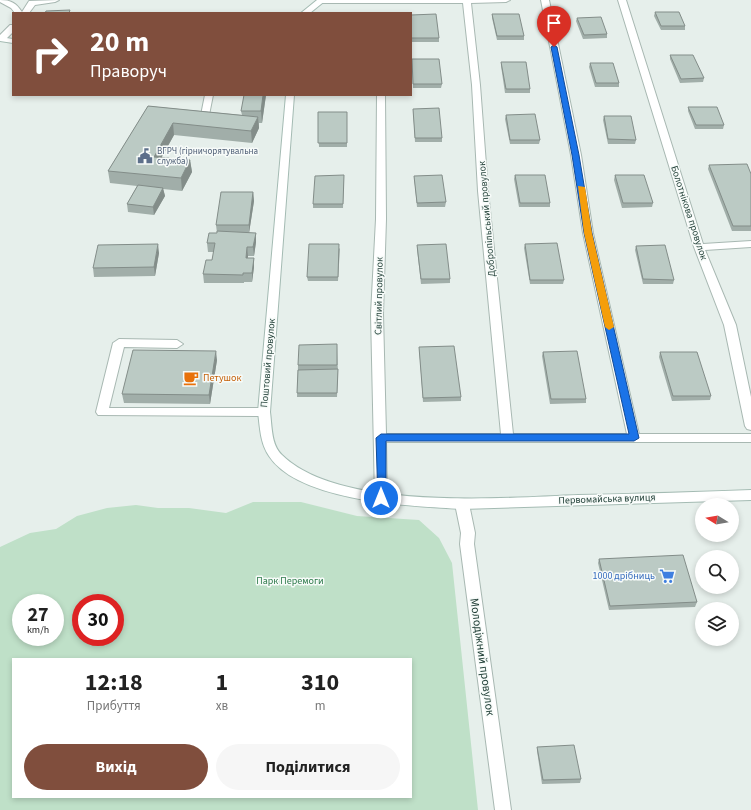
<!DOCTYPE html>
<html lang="uk">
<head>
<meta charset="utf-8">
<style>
	body { margin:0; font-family:"Source Sans 3",sans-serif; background:#f6f6f6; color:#222; height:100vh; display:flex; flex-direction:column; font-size:15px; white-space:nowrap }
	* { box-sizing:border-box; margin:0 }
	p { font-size:13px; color:#767676 }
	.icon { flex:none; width:22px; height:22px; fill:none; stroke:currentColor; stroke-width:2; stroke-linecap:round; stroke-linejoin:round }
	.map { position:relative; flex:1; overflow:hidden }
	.drawer { position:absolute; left:12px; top:658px; width:400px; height:140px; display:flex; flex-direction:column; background:#fff; border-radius:0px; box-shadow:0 2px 6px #0003 }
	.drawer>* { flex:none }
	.hud { position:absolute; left:12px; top:12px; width:400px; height:84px; border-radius:0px; box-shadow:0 2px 6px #0003; background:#804e3d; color:#fff; overflow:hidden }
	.needle { width:26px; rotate:281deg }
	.tools { position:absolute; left:695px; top:498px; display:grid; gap:8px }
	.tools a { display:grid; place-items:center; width:44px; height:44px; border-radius:50%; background:#fff; box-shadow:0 2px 6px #0003; font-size:20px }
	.speed { position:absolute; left:12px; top:594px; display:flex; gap:8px; font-size:20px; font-weight:700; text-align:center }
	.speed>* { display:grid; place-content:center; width:52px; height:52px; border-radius:50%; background:#fff; box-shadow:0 2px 6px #0003; line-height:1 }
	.speed small { font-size:10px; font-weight:400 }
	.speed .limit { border:6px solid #d22; background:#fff; color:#111 }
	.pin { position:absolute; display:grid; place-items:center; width:34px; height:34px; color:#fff; margin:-41px -17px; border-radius:50% 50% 50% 0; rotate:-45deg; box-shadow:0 0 4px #0007 }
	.pin .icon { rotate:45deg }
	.me { position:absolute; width:44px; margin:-22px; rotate:0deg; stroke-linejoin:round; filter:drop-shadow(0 0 3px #0008) }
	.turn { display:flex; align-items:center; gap:14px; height:84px; padding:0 12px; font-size:18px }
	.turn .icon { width:52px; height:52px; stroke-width:2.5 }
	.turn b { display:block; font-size:28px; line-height:34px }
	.eta { display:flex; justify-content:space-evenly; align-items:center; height:68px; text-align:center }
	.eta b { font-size:24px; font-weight:700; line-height:28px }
	.primary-button { display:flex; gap:8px; margin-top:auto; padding:8px 12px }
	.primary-button a { flex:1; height:46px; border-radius:24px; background:#804e3d; color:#fff; font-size:16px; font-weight:700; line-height:46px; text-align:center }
	.primary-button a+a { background:#f6f6f6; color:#222 }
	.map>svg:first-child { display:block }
</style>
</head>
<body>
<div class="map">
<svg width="751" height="810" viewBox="0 0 751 810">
	<rect width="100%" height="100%" fill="#e6efeb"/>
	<path fill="#bfe0c8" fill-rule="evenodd" d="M253,502H301L357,516L419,520L439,538L452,563L478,810H0V547L30,533L56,529L77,516L107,508L136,505L158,508H189L226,513ZM21,603H55V637H21ZM81,603H115V637H81ZM13,659H411V797H13Z"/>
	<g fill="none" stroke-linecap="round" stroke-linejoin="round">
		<g stroke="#a8b8b2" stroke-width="2">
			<path id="service" d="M205,95H213L209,115L205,118L201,115Z
				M119,339L177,340L183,344L177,348L124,347L109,408H264L268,409L270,412L268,415L264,416L98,415L96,412L113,343Z"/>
		</g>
		<g stroke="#a8b8b2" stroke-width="2">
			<path id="minor" d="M0,0C11,0 16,3 22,12L29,1L59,0L55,2L35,5L29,13H15L11,8L0,2Z
				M318,0H510L506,2L471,3L480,85L488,191L513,434H627L583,233L571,155L541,0H549L581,155L593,233L639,434H751V442H386L387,498L386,501L381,503L376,501L375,498L371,314L376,219L377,95H385L386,219L383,314L386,434H501L478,191L472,85L463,3H318Z
				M618,0H626L703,244L751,241V247L705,250L736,325L751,397V430L747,429L745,426L724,325L694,247Z
				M10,25H13V32L4,41H0V35Z
				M462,499L467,501L469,504L475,533L474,544L511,810H495L460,544L461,533L455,504L457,501Z"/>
		</g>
		<g stroke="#a4bbb3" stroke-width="2">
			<path id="secondary" d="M317,0H326L310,13H301Z
				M0,37L13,39V43L0,41Z
				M286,95H294L270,412C272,426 271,445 282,455C339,511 502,498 578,495C636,494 693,492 751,490V500L462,509C412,506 299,502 269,456C260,443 260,427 258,412Z"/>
		</g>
		<use href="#service" fill="#fff" fill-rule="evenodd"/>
		<use href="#minor" fill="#fff" fill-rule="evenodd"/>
		<use href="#secondary" fill="#fff" fill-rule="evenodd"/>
	</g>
	<path fill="#a1aea9" d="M655,12L685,26V30H661L654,16Z
		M492,14L524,36V40H497L492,18Z
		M411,15L439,38V42H411Z
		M577,18L607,34V38L583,39L576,21Z
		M670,55L704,78L703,82L680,83L670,59Z
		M412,59L442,84L441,88H413Z
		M501,62L530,89V93H505L501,66Z
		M590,63L619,83V87H595L589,67Z
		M266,95L262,123H259V128L252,143L174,135L162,157L190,160L192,172L182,191L163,189L165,196L154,215L128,212L127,204L137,186L110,183L108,171L148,106L242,115L241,111Z
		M688,107L724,125L723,129H695L688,111Z
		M413,109L442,138V142H415Z
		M318,112H347V147H319Z
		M506,115L540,140L539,144H510L505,119Z
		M604,116L636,140L635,144H608L603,120Z
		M709,165L751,174V231H732L708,169Z
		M344,175L343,208H313V204Z
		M515,175L550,203V207H519L514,179Z
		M615,175L653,203L652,207L622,208L614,180Z
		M414,176L446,202L445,207H417Z
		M253,192L254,201L249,233H256V242L254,256H248V258H254V267L252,282H244V283H204L203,274L212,260L214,252H208L207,243L217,233L216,225Z
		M525,244L564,280L563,284H530L524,248Z
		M417,245L450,279V283L421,284L417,249Z
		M636,246L674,280L673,284H643L635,250Z
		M340,248L338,281H308L307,277Z
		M159,253L155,276L94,277L93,268Z
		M337,344L338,374L337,397H297L298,365Z
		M419,347L461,397V401L423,402Z
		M543,352L586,399V403L550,404L542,356Z
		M660,352L711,396L710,400L672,401L659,357Z
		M217,360L210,404L124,403L122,394Z
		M599,559L697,602L695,607L609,610L598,563Z
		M537,747L581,779L580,783L542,784L537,751Z"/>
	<path fill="#838d89" d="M263,95H266L262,123L261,111Z
		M258,117L259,128L252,143L251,131Z
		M173,123L174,135L155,169L154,157Z
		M190,160L192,172L182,191L181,178Z
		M163,188L165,196L154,215L153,207Z
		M253,192L254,201L249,233V225Z
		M256,233V242L254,256L253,247Z
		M158,244L159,253L155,276L154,267Z
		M247,247L248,256L246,267V258Z
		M254,258V267L252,282V273Z
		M216,351L217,360L210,404L209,395Z"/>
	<path fill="#bbcac4" stroke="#838d89" d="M70,10L69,13H45L46,11Z
		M655,12H679L685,26H661Z
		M436,14L439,38H411V15Z
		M492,14H519L524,36H497Z
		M601,17L607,34L584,35L577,18Z
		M670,55H693L704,78L681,79Z
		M412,59H439L442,84H413Z
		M501,62H526L530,89H506Z
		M590,63H613L619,83H596Z
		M244,95H263L261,111H241Z
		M148,106L258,117L251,131L173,123L154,157L190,160L181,178L108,171Z
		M688,107H717L724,125H696Z
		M439,108L442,138H415L413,109Z
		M318,112H347V143H318Z
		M535,114L540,140H510L506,115Z
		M604,116H631L636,140L608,139Z
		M747,164L751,174V226H733L709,165Z
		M344,175L343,204H313L315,176Z
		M442,175L446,202L417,203L414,176Z
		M515,175H545L550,203H520Z
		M615,175H644L653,203H623Z
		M138,185L163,188L153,207L127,204Z
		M221,192H253L249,225H216Z
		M217,231L256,233L253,247H247L246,258H254L252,273H243V275L203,274L206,260H212L215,243H207L209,233H217Z
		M557,243L564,280H530L525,244Z
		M158,244L154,267L93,268L98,245Z
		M309,244H339L338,277H307Z
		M446,244L450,279H421L417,245Z
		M665,245L674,280L643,279L636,246Z
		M337,344V365H298L299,345Z
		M454,346L461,397L423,398L419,347Z
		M133,350L216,351L209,395L122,394Z
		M577,351L586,399H551L543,352Z
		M660,352H697L711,396H673Z
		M338,369L337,393H297L298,370Z
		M683,555L697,602L610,606L599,559Z
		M574,745L581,779L543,780L537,747Z"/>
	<path fill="#1a73e8" stroke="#114b97" d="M554,45L557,47L579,155L592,233L639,438L634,441H386V498L385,500H378L376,438L381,434H629L584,233L572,155L551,47Z"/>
	<path fill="#f59e0b" d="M578,186L585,187L592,233L614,327L609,330L605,327L584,233Z"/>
	<defs>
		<g id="civic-bare" transform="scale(1.2)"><path d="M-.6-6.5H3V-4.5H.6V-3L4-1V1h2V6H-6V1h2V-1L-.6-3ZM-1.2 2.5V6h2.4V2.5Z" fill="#5c6f8a" stroke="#f7fbf9" stroke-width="2.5" paint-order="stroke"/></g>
		<g id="cafe-bare" transform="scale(1.2)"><path d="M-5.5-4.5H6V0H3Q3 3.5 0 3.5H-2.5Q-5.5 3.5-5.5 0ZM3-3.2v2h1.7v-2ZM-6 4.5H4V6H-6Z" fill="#e8710a" stroke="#f7fbf9" stroke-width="2.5" paint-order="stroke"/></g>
		<g id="supermarket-bare" transform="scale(1.2)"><path d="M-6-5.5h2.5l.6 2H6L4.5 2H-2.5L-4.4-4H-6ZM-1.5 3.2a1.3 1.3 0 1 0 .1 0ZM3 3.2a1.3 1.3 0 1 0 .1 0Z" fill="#3f7fe0" stroke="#f7fbf9" stroke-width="2.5" paint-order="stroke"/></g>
	</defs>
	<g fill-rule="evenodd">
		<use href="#civic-bare" x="145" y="156"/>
		<use href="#cafe-bare" x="191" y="378"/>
		<use href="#supermarket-bare" x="667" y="576"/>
	</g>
	<g text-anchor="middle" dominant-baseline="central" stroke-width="3" stroke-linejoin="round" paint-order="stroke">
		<g font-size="9" fill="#4e5e75" stroke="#f7fbf9" text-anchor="start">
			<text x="157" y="151">ВГРЧ (гірничорятувальна<tspan x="157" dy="10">служба)</tspan></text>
		</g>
		<g font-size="10" fill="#24423a" stroke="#f7fbf9">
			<text transform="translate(689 213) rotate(72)">Болотнікова провулок</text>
			<text transform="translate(487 219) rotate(-95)">Добропільський провулок</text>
			<text transform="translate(379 296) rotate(-89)">Світлий провулок</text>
			<text transform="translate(268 363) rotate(-85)">Поштовий провулок</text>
			<text transform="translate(607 499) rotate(-2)">Первомайська вулиця</text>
		</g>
		<g font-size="10" fill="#c56008" stroke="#f7fbf9" text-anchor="start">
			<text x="203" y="378">Петушок</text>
		</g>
		<g font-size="10" fill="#366cbe" stroke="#f7fbf9" text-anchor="end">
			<text x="655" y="576">1000 дрібниць</text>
		</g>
		<g font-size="10" fill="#2d7a4b" stroke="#f7fbf9">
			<text x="290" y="581">Парк Перемоги</text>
		</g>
		<g font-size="12" fill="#24423a" stroke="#f7fbf9">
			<text transform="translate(482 657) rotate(82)">Молодіжний провулок</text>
		</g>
	</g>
</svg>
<div class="tools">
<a><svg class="needle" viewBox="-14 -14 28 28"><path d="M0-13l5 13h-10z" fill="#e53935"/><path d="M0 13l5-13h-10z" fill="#767676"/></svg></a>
<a><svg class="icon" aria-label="search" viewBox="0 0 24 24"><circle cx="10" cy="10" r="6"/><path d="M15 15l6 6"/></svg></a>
<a><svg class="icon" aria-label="layers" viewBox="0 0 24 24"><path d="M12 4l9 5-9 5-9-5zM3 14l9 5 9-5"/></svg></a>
</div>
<div class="speed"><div>27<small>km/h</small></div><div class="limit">30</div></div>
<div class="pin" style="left:554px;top:47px;background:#d93025"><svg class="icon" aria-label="arrive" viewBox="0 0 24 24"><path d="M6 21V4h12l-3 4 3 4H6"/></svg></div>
<svg class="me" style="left:381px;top:498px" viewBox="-20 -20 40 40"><circle r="17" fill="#1a73e8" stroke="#fff" stroke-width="3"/><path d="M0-11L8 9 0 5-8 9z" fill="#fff"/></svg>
<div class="hud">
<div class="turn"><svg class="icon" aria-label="right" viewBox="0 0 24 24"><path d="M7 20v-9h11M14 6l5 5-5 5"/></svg><div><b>20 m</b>Праворуч</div></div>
</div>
<section class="drawer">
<div class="eta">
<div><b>12:18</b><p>Прибуття</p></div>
<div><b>1</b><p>хв</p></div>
<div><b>310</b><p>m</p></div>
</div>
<div class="primary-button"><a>Вихід</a><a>Поділитися</a></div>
</section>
</div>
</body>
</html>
